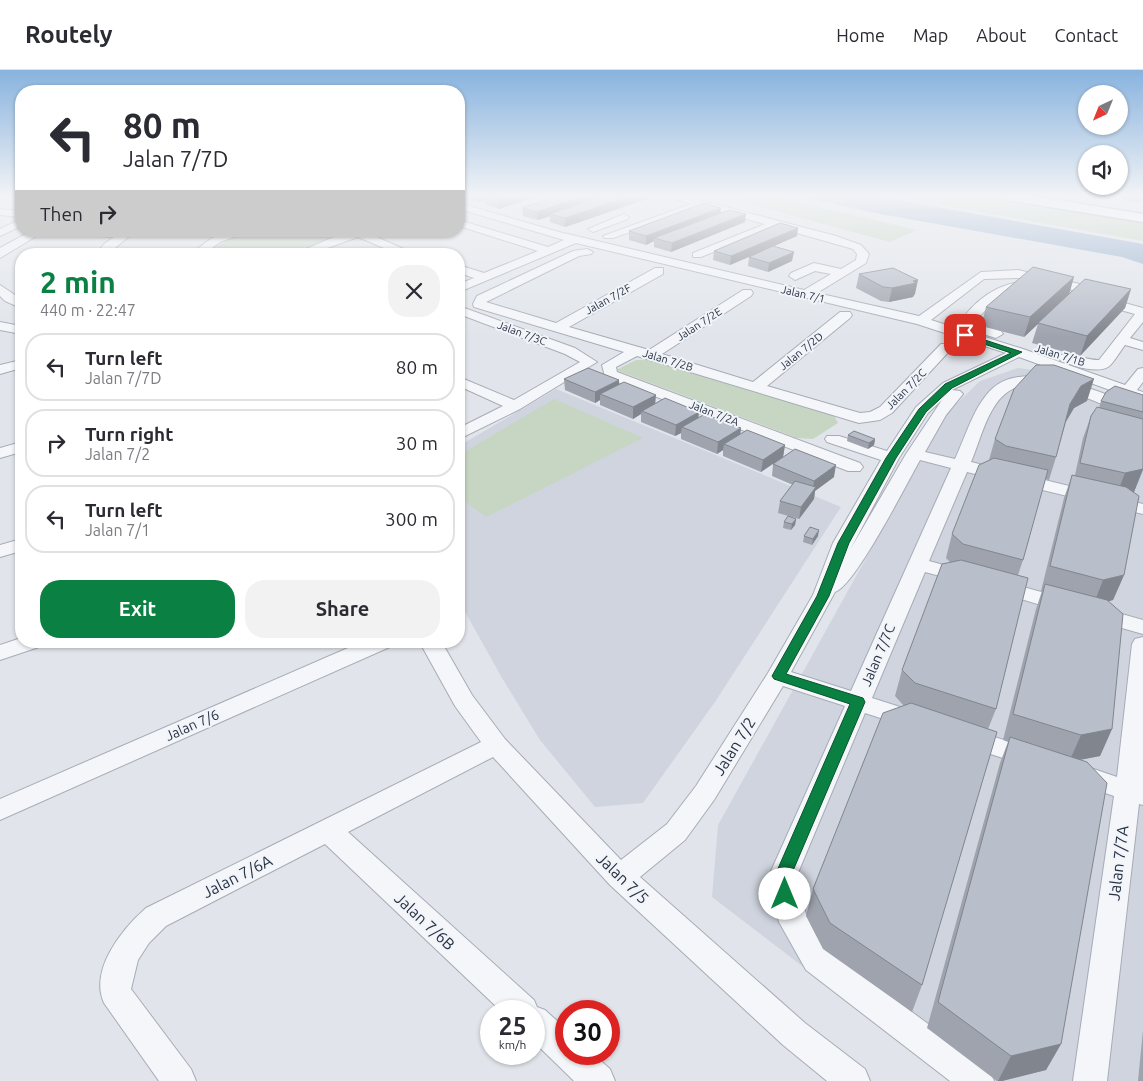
<!DOCTYPE html>
<html lang="en">
<head>
<meta charset="utf-8">
<style>
	body { margin:0; font-family:Ubuntu,sans-serif; background:#f2f2f3; color:#2b2b33; height:100vh; display:flex; flex-direction:column; font-size:19px; white-space:nowrap }
	* { box-sizing:border-box; margin:0 }
	p { font-size:16px; color:#7c7c81 }
	.icon { flex:none; width:28px; height:28px; fill:none; stroke:currentColor; stroke-width:2; stroke-linecap:round; stroke-linejoin:round }
	.map { position:relative; flex:1; overflow:hidden }
	.side { position:absolute; left:15px; top:178px; width:450px; height:400px; display:flex; flex-direction:column; background:#fff; border-radius:20px; box-shadow:0 1px 4px #0004 }
	.side>* { flex:none }
	.hud { position:absolute; left:15px; top:15px; width:450px; height:152px; border-radius:20px; box-shadow:0 1px 4px #0004; background:#fff; color:#2b2b33; overflow:hidden }
	.needle { width:32px; rotate:223deg }
	.buttons { position:absolute; left:1078px; top:15px; display:grid; gap:10px }
	.buttons a { display:grid; place-items:center; width:50px; height:50px; border-radius:50%; background:#fff; box-shadow:0 1px 4px #0004; font-size:25px }
	.speed { position:absolute; left:480px; top:930px; display:flex; gap:10px; font-size:25px; font-weight:700; text-align:center }
	.speed>* { display:grid; place-content:center; width:65px; height:65px; border-radius:50%; background:#fff; box-shadow:0 1px 4px #0004; line-height:1 }
	.speed small { font-size:12px; font-weight:400 }
	.speed .limit { border:8px solid #d22; background:#fff; color:#111 }
	.pin { position:absolute; display:grid; place-items:center; width:42px; height:42px; color:#fff; margin:-21px; border-radius:10px; box-shadow:0 2px 8px #0006 }
	.me { position:absolute; width:55px; margin:-28px; rotate:0deg; stroke-linejoin:round; filter:drop-shadow(0 0 4px #0008) }
	.turn { display:flex; align-items:center; gap:18px; height:105px; padding:0 25px; font-size:22px }
	.turn .icon { width:65px; height:65px; stroke-width:2.5 }
	.turn b { display:block; font-size:35px; line-height:42px }
	.then { display:flex; align-items:center; height:48px; padding:0 25px; background:#0003; gap:10px; font-size:19px }
	.round { display:grid; place-items:center; flex:none; width:52px; height:52px; border-radius:20px; background:#f2f2f3 }
	.overview { display:flex; align-items:center; justify-content:space-between; height:85px; padding:0 25px }
	h1 { font-size:30px; font-weight:700; line-height:38px; color:#0b8043 }
	.primary-button { display:flex; gap:10px; margin-top:auto; padding:10px 25px }
	.primary-button a { flex:1; height:58px; border-radius:20px; background:#0b8043; color:#fff; font-size:20px; font-weight:700; line-height:58px; text-align:center }
	.primary-button a+a { background:#f2f2f3; color:#2b2b33 }
	ul { padding:0; list-style:none }
	li { display:flex; align-items:center; gap:15px; height:68px; margin:0 10px 8px; padding:0 15px; border:2px solid #e1e1e2; border-radius:20px }
	li div { flex:1 }
	li b { display:block; font-size:19px }
	li em { font-style:normal }
	header { display:flex; align-items:center; gap:30px; box-sizing:border-box; height:70px; padding:0 25px; background:#fff; border-bottom:1px solid #e1e1e2 }
	header strong { font-size:24px }
	nav { display:flex; gap:28px; margin-inline-start:auto; font-size:18px }
	.map>svg:first-child { display:block }
</style>
</head>
<body>
<header>
<strong>Routely</strong>
<nav><a>Home</a><a>Map</a><a>About</a><a>Contact</a></nav>
</header>
<div class="map">
<svg width="1143" height="1011" viewBox="0 0 1143 1011">
	<rect width="100%" height="100%" fill="#e1e5eb"/>
	<path fill="#cfd4de" d="M1018,298L1049,302L1143,336V1011H952L712,827L718,755L946,344L980,311Z
		M556,319L841,437L715,632L643,733L595,737L540,670L502,608L459,531V376Z"/>
	<path fill="#c6d6c2" d="M741,126H773L917,160L890,172L739,131Z
		M890,126H981L1143,153V171Z
		M268,161H336L340,165L286,184H205C224,169 244,164 268,161Z
		M636,290H648L834,346L838,353L813,369L797,368L616,300Z
		M554,329L643,368L486,447L459,427V385Z"/>
	<path fill="#99b2cf" d="M798,126H876L1143,174V194L1122,187L875,143Z"/>
	<g fill="none" stroke-linecap="round" stroke-linejoin="round">
		<g stroke="#a6acb6" stroke-width="2">
			<path id="minor" d="M666,126H684L836,166L861,175L869,184L866,193L817,223L919,246L981,202L1018,200L1106,220L1108,223L1102,227L1043,213L1045,216L1043,219C1035,221 1027,217 1019,218C1003,220 988,238 977,249L980,254L1001,261L1003,264L996,268L970,260L963,248C981,224 1008,208 1038,212L1018,208L984,209L931,250L1023,279L1125,315L1138,299L1143,298V312L1137,320L1143,322V332L1019,287L952,320L960,321L963,324L946,345L925,382L955,389C966,366 974,335 993,318C1028,287 1107,325 1143,339V350C1108,341 1038,295 1005,324C987,339 980,371 971,392L1143,434V444L967,402L929,491L973,503L976,507L973,511L966,513L925,502L872,628L922,644L926,650L922,656L914,659L865,643L795,810L807,847L828,880L989,999L994,1011H950L806,900L779,852L767,810L845,636L783,616L714,730L685,770L640,807L805,953L865,999L870,1011H827L783,975L610,815L493,687L348,762L534,930L537,937L545,940L566,959V984H593L610,999L615,1011H574L534,972V941H501L325,774L166,856L149,873L138,890L131,919L191,999L196,1011H159L104,933C89,900 122,859 146,838L481,672L455,636L419,571H441L472,625L505,669L621,790L667,754L696,716L768,603L813,525L833,473L881,390L827,372L825,369L827,366H839L887,381L916,337L943,313L1006,283L917,254L576,173L459,222V214L474,208L459,203V195L484,203L538,181L459,156V150L548,177L564,170L459,139V133L559,162L804,220L831,204L815,201L795,210L789,206L791,203L814,193L841,199L856,190L857,184L853,179L776,157L701,187H693V183L765,154L702,137L613,168H605L603,166L691,134ZM942,330L906,384L850,480L899,388L928,343ZM920,390L951,398L851,621L791,602L835,522C855,516 907,413 920,390Z
				M0,139L21,141V147L0,145Z
				M624,144L629,147L628,149L593,162L588,159Z
				M21,149V156L0,166V159Z
				M31,161H45L0,188V178Z
				M64,161H134V162L108,184H96L104,174L114,167L69,164Z
				M234,161H251L220,172L204,184H190L212,168Z
				M348,161H363L415,184H398L358,167L311,184H294Z
				M587,179L593,182L591,184L579,186L486,232L556,253L655,198H663V204L569,257L649,280L743,220H751L753,223L751,226L662,284L753,312L840,242H850L852,245L850,248L767,316L860,343L870,342L880,337L941,274H951L953,277L892,343L880,350L859,353L637,286L616,297L617,302L860,393L863,397L860,401H848L605,307L602,295L624,282L474,237L473,234L477,226L573,181Z
				M0,215L21,229V238L5,231L0,226Z
				M1099,226L1143,238V252L1130,268L1143,272V280L1125,275C1120,281 1114,293 1108,297C1096,304 1072,295 1061,291L1059,288L1061,285C1071,283 1087,290 1099,290L1135,244L1095,233L1093,230Z
				M459,236L575,278L597,292L520,339L459,369V358L503,336L459,316V307L514,330L580,292L565,284L459,244Z
				M0,252L21,256V264L0,260Z
				M21,290V298L0,304V295Z
				M21,372V382L0,388V378Z
				M21,469V481L0,487V475Z
				M998,510L1074,531L1077,536L1074,541L1067,543L991,520L988,516L991,512Z
				M1097,537L1143,550V564L1090,549L1086,544L1090,539Z
				M1143,567V735L1139,734L1107,1011H1073L1114,726L1073,712L1069,705L1073,698L1082,695L1117,707L1132,574L1135,569Z
				M21,568V571H45L42,576L0,590V575Z
				M364,571H395L392,576L0,750V729Z
				M968,659L1040,681L1043,688L1040,695L1031,697L959,674L956,668L959,662Z"/>
		</g>
		<g stroke="#9fa9b8" stroke-width="3">
			<path id="major" d="M1001,126H1033L1143,144V152L1007,130Z"/>
		</g>
		<use href="#minor" fill="#f5f6f9" fill-rule="evenodd"/>
		<use href="#major" fill="#fff" fill-rule="evenodd"/>
	</g>
	<path fill="#9ea3ae" d="M464,126H538L499,139L485,134V130L478,132L464,128Z
		M557,126H648L647,129L565,157L550,152V146L538,150L523,146L522,138Z
		M1123,126H1143V129L1139,133L1122,129Z
		M721,143L745,152L671,182L654,177V171L646,175L629,170V161Z
		M797,166L774,176L792,191L768,202L748,196L749,187L730,195L713,190L714,181Z
		M859,204L915,224L914,225L913,227L889,232L881,231L856,218Z
		M1131,219L1125,238L1080,286L1032,273L1038,254L1024,267L981,256L986,237L1069,224Z
		M564,309L619,310V315L655,333L699,347L740,364L785,375L783,387L761,402L723,386V380L717,384L681,369V363L675,366L641,352V344L633,349L600,335V330L595,333L565,320Z
		M1143,325V400L1134,422L1124,505L1113,530L1108,531L1112,659L1100,686L1079,690L1061,974L1046,1000L1002,1011H997L927,958L1000,693L1008,672L1003,670L1036,539L1042,521H1041L1064,428L1072,405H1075L1083,368L1091,346L1099,338L1101,331Z
		M1087,331L1074,338L1066,352L1056,387L1049,410L1045,409L1023,490L1018,505L996,639L988,659L922,915L912,942L823,879L806,846L813,819L904,636L895,626L902,600L950,492L946,488L952,464L989,390L995,369Z
		M848,365L875,369L874,375L868,379L847,371Z
		M773,394L834,407L815,421L814,429L799,449L778,443L780,431L793,415L772,406Z
		M796,449L795,455L791,460L783,458L784,452Z
		M804,466H818L812,475L803,472Z
		M1143,960V1011H1138Z"/>
	<path fill="#81858d" d="M13,126H21V128L14,129Z
		M477,126H485V130L478,132Z
		M512,126H538L499,139V130Z
		M585,126H609L550,144V146L538,150L537,142Z
		M632,126H648L647,129L565,157V148Z
		M1143,127V130L1139,133L1141,129Z
		M721,138L720,146L654,168V171L646,175V166Z
		M746,144L745,152L671,182L672,173Z
		M798,158L797,166L730,195L731,186Z
		M794,182L792,191L768,202L769,193Z
		M1074,207L1069,225L1024,267L1030,247Z
		M918,210L915,224L914,225L913,227L889,232L892,218Z
		M1131,219L1125,238L1080,286L1087,266Z
		M1094,309L1087,331L1074,338L1063,356L1070,334L1081,316Z
		M619,310V321L600,324V330L595,333V322Z
		M656,325L655,336L642,341L641,344L633,349V337Z
		M699,342L698,353L682,357L681,363L675,366L676,355Z
		M741,358L740,369L724,374L723,380L717,384L718,372Z
		M875,369L874,375L868,379L869,373Z
		M785,375L783,387L761,402L763,390Z
		M836,395L834,407L815,421L814,429L799,449L801,437L813,421L814,411Z
		M1143,399L1134,422L1116,426L1125,403Z
		M796,449L795,455L791,460L792,454Z
		M819,460L818,466L812,475L813,469Z
		M1124,505L1113,530L1093,536L1103,510Z
		M1112,659L1100,686L1069,692L1081,665Z
		M1061,974L1046,1000L1002,1011H998L1011,986Z"/>
	<path fill="#b8beca" stroke="#81858d" d="M485,126H512L499,130Z
		M557,126H585L537,142L522,138Z
		M603,126H632L565,148L550,144Z
		M1129,126H1143V127L1141,129Z
		M704,133L721,138L646,166L629,161Z
		M729,140L746,144L672,173L654,168Z
		M780,153L798,158L731,186L714,181Z
		M773,176L794,182L769,193L749,187Z
		M1033,197L1074,207L1030,247L986,237Z
		M893,198L918,210L913,211L916,213L892,218L883,217L859,204Z
		M1085,209L1131,219L1087,266L1038,253Z
		M1036,295H1054L1094,309L1081,316L1070,334L1056,387L1006,376L995,369L1014,319Z
		M588,298L619,310L595,322L564,309Z
		M624,312L656,325L633,337L600,324Z
		M1115,316L1143,325V342L1101,331L1106,322Z
		M665,328L699,342L676,355L642,341Z
		M1097,337L1143,349V399L1125,403L1080,393L1091,346Z
		M705,344L741,358L718,372L682,357Z
		M747,360L785,375L763,390L724,374Z
		M854,361L875,369L869,373L848,365Z
		M795,379L836,395L814,411L773,394Z
		M994,388L1048,400L1023,490L963,474L952,464L979,395Z
		M1072,405L1126,417L1139,426L1124,505L1103,510L1050,496Z
		M795,411L816,417L801,437L780,431Z
		M788,446L796,449L792,454L784,452Z
		M810,457L819,460L813,469L804,466Z
		M961,490L1028,508L996,639L915,613L902,600L942,494Z
		M1045,514L1107,530L1123,544L1112,659L1081,665L1013,644Z
		M911,633L997,662L922,915L830,853L813,819L883,643Z
		M1010,667L1087,692L1107,713L1061,974L1011,986L938,932Z"/>
	<linearGradient id="sky" x2="0" y2="1"><stop stop-color="#88b3de"/><stop offset="0.47" stop-color="#f2f3f6"/><stop offset="1" stop-color="#f2f3f6" stop-opacity="0"/></linearGradient>
	<rect width="1143" height="268" fill="url(#sky)"/>
	<path fill="#0b8043" stroke="#07532c" d="M963,263L1022,282L952,318L926,342L896,388L849,473L829,526L786,604L863,628L865,632L789,810L793,824L791,829L785,831L780,829L773,810L850,634L774,609L772,606L817,526L838,473L886,388L919,339L945,314L1011,283L963,267Z"/>
	<g text-anchor="middle" dominant-baseline="central" stroke-width="4" stroke-linejoin="round" paint-order="stroke">
		<g font-size="11" fill="#283245" stroke="#f1f4f8">
			<text transform="translate(803 224) rotate(13)">Jalan 7/1</text>
			<text transform="translate(608 229) rotate(-29)">Jalan 7/2F</text>
			<text transform="translate(699 254) rotate(-33)">Jalan 7/2E</text>
			<text transform="translate(522 263) rotate(20)">Jalan 7/3C</text>
			<text transform="translate(801 281) rotate(-39)">Jalan 7/2D</text>
			<text transform="translate(1060 285) rotate(17)">Jalan 7/1B</text>
			<text transform="translate(668 290) rotate(17)">Jalan 7/2B</text>
			<text transform="translate(906 319) rotate(-45)">Jalan 7/2C</text>
			<text transform="translate(714 343) rotate(21)">Jalan 7/2A</text>
		</g>
		<g font-size="14" fill="#283245" stroke="#f1f4f8">
			<text transform="translate(878 585) rotate(-67)">Jalan 7/7C</text>
			<text transform="translate(192 655) rotate(-24)">Jalan 7/6</text>
		</g>
		<g font-size="16" fill="#283245" stroke="#f1f4f8">
			<text transform="translate(734 676) rotate(-58)">Jalan 7/2</text>
			<text transform="translate(1118 793) rotate(-83)">Jalan 7/7A</text>
			<text transform="translate(237 806) rotate(-27)">Jalan 7/6A</text>
			<text transform="translate(623 808) rotate(44)">Jalan 7/5</text>
			<text transform="translate(425 851) rotate(43)">Jalan 7/6B</text>
		</g>
	</g>
</svg>
<div class="buttons">
<a><svg class="needle" viewBox="-14 -14 28 28"><path d="M0-13l5 13h-10z" fill="#e53935"/><path d="M0 13l5-13h-10z" fill="#7c7c81"/></svg></a>
<a><svg class="icon" aria-label="sound" viewBox="0 0 24 24"><path d="M4 9h4l5-4v14l-5-4H4zM17 9q2 3 0 6"/></svg></a>
</div>
<div class="speed"><div>25<small>km/h</small></div><div class="limit">30</div></div>
<div class="pin" style="left:965px;top:265px;background:#d93025"><svg class="icon" aria-label="arrive" viewBox="0 0 24 24"><path d="M6 21V4h12l-3 4 3 4H6"/></svg></div>
<svg class="me" style="left:785px;top:824px" viewBox="-20 -20 40 40"><circle r="19" fill="#fff"/><path d="M0-13L10 11 0 6-10 11z" fill="#0b8043"/></svg>
<div class="hud">
<div class="turn"><svg class="icon" aria-label="left" viewBox="0 0 24 24"><path d="M17 20v-9H6M10 6l-5 5 5 5"/></svg><div><b>80 m</b>Jalan 7/7D</div></div>
<div class="then">Then<svg class="icon" aria-label="right" viewBox="0 0 24 24"><path d="M7 20v-9h11M14 6l5 5-5 5"/></svg></div>
</div>
<section class="side">
<div class="overview"><div><h1>2 min</h1><p>440 m · 22:47</p></div><a class="round"><svg class="icon" aria-label="close" viewBox="0 0 24 24"><path d="M6 6l12 12M18 6L6 18"/></svg></a></div>
<ul>
<li><svg class="icon" aria-label="left" viewBox="0 0 24 24"><path d="M17 20v-9H6M10 6l-5 5 5 5"/></svg><div><b>Turn left</b><p>Jalan 7/7D</p></div><em>80 m</em></li>
<li><svg class="icon" aria-label="right" viewBox="0 0 24 24"><path d="M7 20v-9h11M14 6l5 5-5 5"/></svg><div><b>Turn right</b><p>Jalan 7/2</p></div><em>30 m</em></li>
<li><svg class="icon" aria-label="left" viewBox="0 0 24 24"><path d="M17 20v-9H6M10 6l-5 5 5 5"/></svg><div><b>Turn left</b><p>Jalan 7/1</p></div><em>300 m</em></li>
</ul>
<div class="primary-button"><a>Exit</a><a>Share</a></div>
</section>
</div>
</body>
</html>
